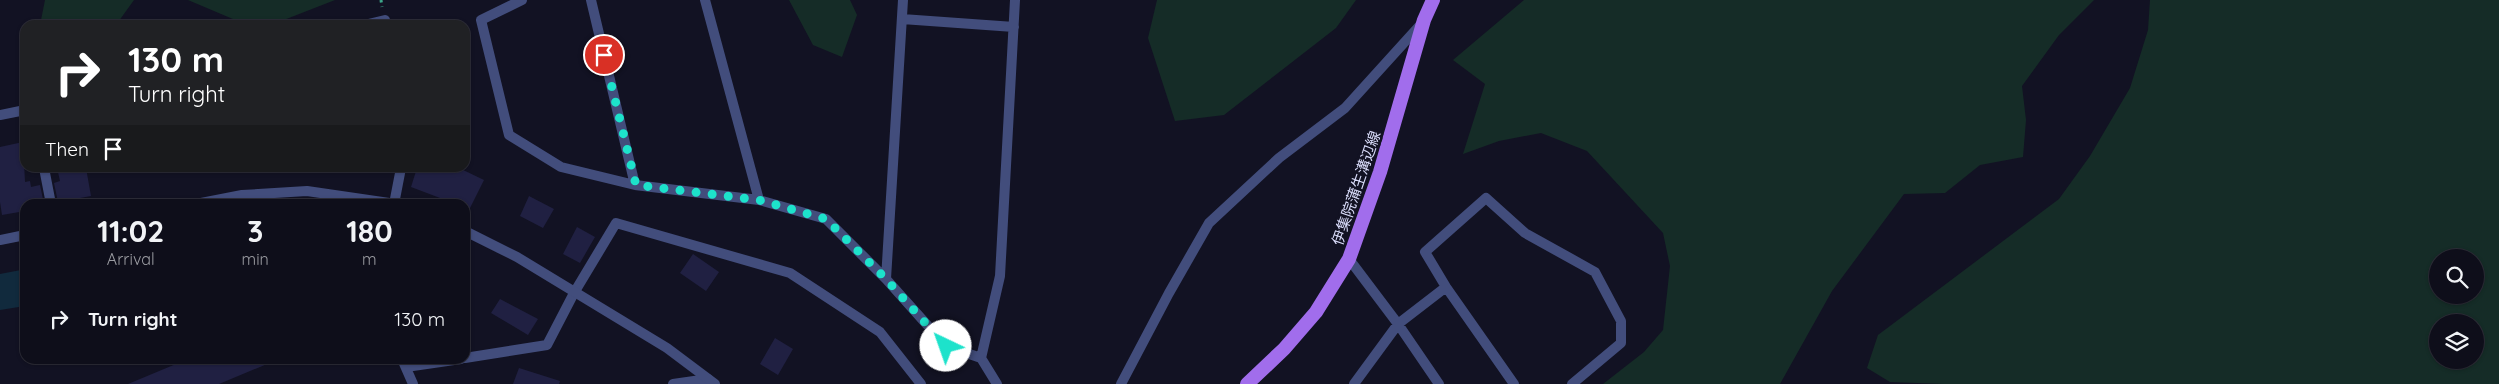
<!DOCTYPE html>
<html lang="en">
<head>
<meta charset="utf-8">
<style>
	body { margin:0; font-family:Quicksand,"Noto Sans JP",sans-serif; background:#171723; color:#f1f3f6; height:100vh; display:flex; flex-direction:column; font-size:19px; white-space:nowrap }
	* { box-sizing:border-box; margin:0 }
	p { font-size:16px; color:#9b9ca2 }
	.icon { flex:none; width:28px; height:28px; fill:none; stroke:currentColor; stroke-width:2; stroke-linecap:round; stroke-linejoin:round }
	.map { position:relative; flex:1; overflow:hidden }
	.drawer { position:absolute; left:20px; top:199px; width:450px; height:165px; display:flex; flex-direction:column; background:#0e0e1a; border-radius:15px; box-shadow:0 1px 4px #0004,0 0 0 1px #2e2e39 }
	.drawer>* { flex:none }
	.top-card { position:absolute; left:20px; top:20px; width:450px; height:152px; border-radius:15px; box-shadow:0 1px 4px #0004,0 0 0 1px #2e2e39; background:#202124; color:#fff; overflow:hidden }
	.tools { position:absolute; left:2429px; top:249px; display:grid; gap:10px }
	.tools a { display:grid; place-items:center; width:55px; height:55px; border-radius:50%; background:#0e0e1a; box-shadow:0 1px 4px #0004,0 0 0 1px #2e2e39; font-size:25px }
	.pin { position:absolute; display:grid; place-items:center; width:42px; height:42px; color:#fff; margin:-21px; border:2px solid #fff; border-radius:50%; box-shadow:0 1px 5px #0007 }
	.me { position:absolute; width:55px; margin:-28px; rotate:318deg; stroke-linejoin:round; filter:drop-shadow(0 0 4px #0008) }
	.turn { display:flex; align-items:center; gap:18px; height:105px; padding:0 25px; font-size:22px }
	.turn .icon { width:65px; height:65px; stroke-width:2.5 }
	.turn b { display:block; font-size:35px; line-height:42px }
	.then { display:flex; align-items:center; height:48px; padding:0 25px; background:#0003; gap:10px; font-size:19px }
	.eta { display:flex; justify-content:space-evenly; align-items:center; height:85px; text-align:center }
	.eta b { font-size:30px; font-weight:800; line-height:35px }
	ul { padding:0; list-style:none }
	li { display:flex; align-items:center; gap:15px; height:70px; padding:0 25px }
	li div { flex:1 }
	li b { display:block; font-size:19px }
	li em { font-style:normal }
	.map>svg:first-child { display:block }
</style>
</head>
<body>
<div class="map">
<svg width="2499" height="384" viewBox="0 0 2499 384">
	<rect width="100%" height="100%" fill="#121223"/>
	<path fill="#152c27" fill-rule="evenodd" d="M45,0H134L116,25H40Z
		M188,0H335L271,25H247Z
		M789,0H850L857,15L842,57L813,45Z
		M1157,0H1356L1336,28L1224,115L1175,121L1148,38Z
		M1524,0H2094L2059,35L2022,86L2026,120L2023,157L1980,165L1945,193L1904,194L1832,291L1780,384H1603L1644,352L1663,330L1670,266L1663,233L1587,151L1541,133L1499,141L1463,154L1485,84L1453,60Z
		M2150,0H2499V384H1944L1890,382L1867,368L1878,335L2059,199L2090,156L2130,88L2148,30ZM2438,258H2475V295H2438ZM2475,322V360H2438V322Z"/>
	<path fill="#112a3d" d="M21,270L25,306L0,310V274Z"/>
	<path fill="#202042" d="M23,142L25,182L30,181L31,187L40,185L44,204H25V211L2,215L0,202V147Z
		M86,168L91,196L58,202L54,183L60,181L58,172Z
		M417,168H459L484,180L469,210L465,208V204H456L411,187Z
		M529,196L554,209L543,228L520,216Z
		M577,227L595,237L580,263L563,254Z
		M693,254L719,272L706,291L680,273Z
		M500,299L538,319L528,335L491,313Z
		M775,338L793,349L778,375L760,364Z
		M188,359H279L219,384H128Z
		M519,368L560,381L559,384H513Z"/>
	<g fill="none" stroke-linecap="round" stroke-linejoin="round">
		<path stroke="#3ea88b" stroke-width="3" stroke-dasharray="2.5 4" stroke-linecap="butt" d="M381,0L382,7"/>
		<path stroke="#424d7c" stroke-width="10" d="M522,0L481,20L509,135L561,167L635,185L759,200L705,0
			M591,0L635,185
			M902,19L1014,27
			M364,25L385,20L386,25
			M0,115L25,110
			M44,168L51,204
			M759,200L826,219L886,279L946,346L981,358L997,384
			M394,204L401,168
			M1349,259L1398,324L1439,384
			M886,279L903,0
			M465,358L547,345L574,293L616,223L790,273L880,332L921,384
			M981,358L1000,276L1015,0
			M402,359L413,384
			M406,367L461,359
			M673,384L708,379
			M1121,384L1169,293L1209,223L1279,158L1345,108L1422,23
			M1354,384L1398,324L1446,287
			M1514,384L1446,287L1425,252L1486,198L1525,233L1595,272L1621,321V343L1572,384"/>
		<path stroke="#424d7c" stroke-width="10" d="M196,204L242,195L307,191L396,204
			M465,231L517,257L667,348L715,384
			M0,240L25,235"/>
		<path stroke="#a16dec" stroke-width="14" d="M1247,384L1284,349L1316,312L1349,259L1380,172L1424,20L1433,0"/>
	</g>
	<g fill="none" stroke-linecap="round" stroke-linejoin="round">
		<path stroke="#1de2cb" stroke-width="9" stroke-dasharray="0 16.2" d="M604,55L636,185L759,200L826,219L886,279L946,346"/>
	</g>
	<g text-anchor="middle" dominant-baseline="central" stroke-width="5" stroke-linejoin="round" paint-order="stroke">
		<g font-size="15" fill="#d9dcfa" stroke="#121223">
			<text transform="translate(1356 188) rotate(-71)">伊集院蒲生溝辺線</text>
		</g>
	</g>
</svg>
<div class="tools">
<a><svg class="icon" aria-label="search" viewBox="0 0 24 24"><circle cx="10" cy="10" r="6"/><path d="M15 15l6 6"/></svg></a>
<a><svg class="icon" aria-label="layers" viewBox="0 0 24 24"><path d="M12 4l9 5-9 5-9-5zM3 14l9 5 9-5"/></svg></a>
</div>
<div class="pin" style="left:604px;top:55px;background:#d93025"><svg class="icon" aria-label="arrive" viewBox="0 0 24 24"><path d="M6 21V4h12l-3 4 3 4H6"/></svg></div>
<svg class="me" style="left:946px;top:346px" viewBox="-20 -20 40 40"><circle r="19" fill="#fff"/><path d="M0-13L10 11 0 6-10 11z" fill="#1de2cb"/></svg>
<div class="top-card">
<div class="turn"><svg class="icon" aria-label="right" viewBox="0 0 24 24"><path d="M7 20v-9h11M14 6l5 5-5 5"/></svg><div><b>130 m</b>Turn right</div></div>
<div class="then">Then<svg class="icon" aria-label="arrive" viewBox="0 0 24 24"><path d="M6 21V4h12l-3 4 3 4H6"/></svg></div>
</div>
<section class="drawer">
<div class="eta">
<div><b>11:02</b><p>Arrival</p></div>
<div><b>3</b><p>min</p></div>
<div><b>180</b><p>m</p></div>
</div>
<ul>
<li><svg class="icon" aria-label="right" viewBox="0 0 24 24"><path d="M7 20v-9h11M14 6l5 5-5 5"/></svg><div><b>Turn right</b></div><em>130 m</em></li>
</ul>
</section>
</div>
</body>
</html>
